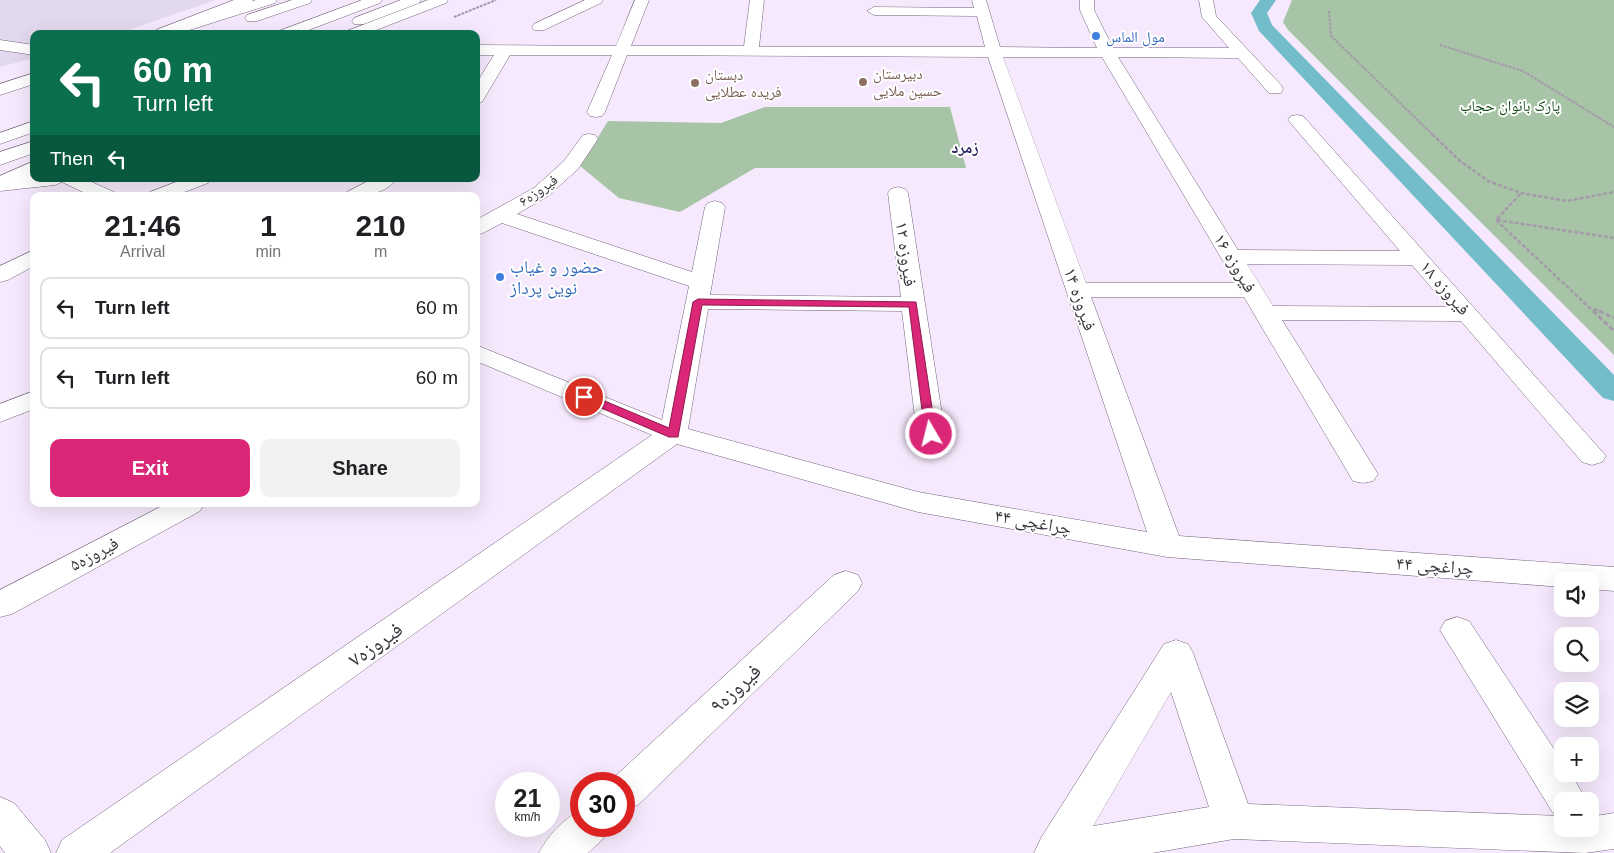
<!DOCTYPE html>
<html lang="en">
<head>
<meta charset="utf-8">
<style>
	body { margin:0; font-family:Helvetica,"Noto Naskh Arabic",sans-serif; background:#f2f2f2; color:#202124; height:100vh; display:flex; flex-direction:column; font-size:19px; white-space:nowrap }
	* { box-sizing:border-box; margin:0 }
	p { font-size:16px; color:#757577 }
	.icon { flex:none; width:28px; height:28px; fill:none; stroke:currentColor; stroke-width:2; stroke-linecap:round; stroke-linejoin:round }
	.map { position:relative; flex:1; overflow:hidden }
	.drawer { position:absolute; left:30px; top:192px; width:450px; height:315px; display:flex; flex-direction:column; background:#fff; border-radius:10px; box-shadow:0 5px 20px #0002 }
	.drawer>* { flex:none }
	.hud { position:absolute; left:30px; top:30px; width:450px; height:152px; border-radius:10px; box-shadow:0 5px 20px #0002; background:#0b6e4f; color:#fff; overflow:hidden }
	.controls { position:absolute; left:1554px; top:572px; display:grid; gap:10px }
	.controls a { display:grid; place-items:center; width:45px; height:45px; border-radius:10px; background:#fff; box-shadow:0 5px 20px #0002; font-size:25px }
	.speed { position:absolute; left:495px; top:772px; display:flex; gap:10px; font-size:25px; font-weight:700; text-align:center }
	.speed>* { display:grid; place-content:center; width:65px; height:65px; border-radius:50%; background:#fff; box-shadow:0 5px 20px #0002; line-height:1 }
	.speed small { font-size:12px; font-weight:400 }
	.speed .limit { border:8px solid #d22; background:#fff; color:#111 }
	.pin { position:absolute; display:grid; place-items:center; width:42px; height:42px; color:#fff; margin:-21px; border:2px solid #fff; border-radius:50%; box-shadow:0 1px 5px #0007 }
	.me { position:absolute; width:55px; margin:-28px; rotate:352deg; stroke-linejoin:round; filter:drop-shadow(0 0 4px #0008) }
	.turn { display:flex; align-items:center; gap:18px; height:105px; padding:0 20px; font-size:22px }
	.turn .icon { width:65px; height:65px; stroke-width:2.5 }
	.turn b { display:block; font-size:35px; line-height:42px }
	.then { display:flex; align-items:center; height:48px; padding:0 20px; background:#0003; gap:10px; font-size:19px }
	.eta { display:flex; justify-content:space-evenly; align-items:center; height:85px; text-align:center }
	.eta b { font-size:30px; font-weight:700; line-height:35px }
	.button { display:flex; gap:10px; margin-top:auto; padding:10px 20px }
	.button a { flex:1; height:58px; border-radius:10px; background:#db2777; color:#fff; font-size:20px; font-weight:700; line-height:58px; text-align:center }
	.button a+a { background:#f2f2f2; color:#202124 }
	ul { padding:0; list-style:none }
	li { display:flex; align-items:center; gap:15px; height:62px; margin:0 10px 8px; padding:0 10px; border:2px solid #e0e0e0; border-radius:10px }
	li div { flex:1 }
	li b { display:block; font-size:19px }
	li em { font-style:normal }
	.map>svg:first-child { display:block }
</style>
</head>
<body>
<div class="map">
<svg width="1614" height="853" viewBox="0 0 1614 853">
	<rect width="100%" height="100%" fill="#f6e9fd"/>
	<path fill="#e3d9ee" d="M0,0H216L117,34H34V58L0,67Z"/>
	<path fill="#a7c5a6" d="M1292,0H1614V355L1288,30L1283,22Z
		M765,107H950L966,168H755L680,212L619,198L580,166L608,121L721,123Z"/>
	<g fill="none" stroke-linecap="round" stroke-linejoin="round">
		<path fill="#73bdcb" fill-rule="evenodd" d="M1260,0H1276L1267,13L1272,25L1614,375V401L1603,398L1259,31L1251,13Z"/>
		<g stroke="#716378" stroke-width="1">
			<path id="minor" d="M585,0H603L601,3L544,30H534L532,27L534,24Z
				M635,0H649L631,46H744L750,0H764L759,47H985L977,16L874,15L867,11L874,7L974,8L972,0H986L1000,47L1097,48L1080,10V0H1094V10L1113,48H1229L1202,17L1199,0H1213L1216,16L1281,85L1283,89L1281,93H1269L1238,58L1118,57L1238,250L1400,251L1288,120L1291,116L1297,115L1303,116L1606,456L1602,462L1592,465L1582,462L1461,321L1282,320L1378,474L1373,481L1363,483L1353,481L1244,297H1091L1179,536L1614,567V591L1590,589V581H1562V587L1167,557L918,512L677,444L110,853H56L62,840L652,435L476,361V345L662,420L689,286L502,223L483,233L476,235V220L534,188L564,161L583,135L589,134L595,135L598,139L578,169L548,196L517,214L692,272L705,207L708,203L715,201L722,203L725,207L710,295L901,297L888,193L891,189L898,187L905,189L908,193L945,434L941,440L931,442L921,440L917,434L902,311L708,309L688,429L918,492L1147,532L988,57L627,55L605,112L602,116L596,117L590,116L587,112L612,55H510L482,102L476,103V84L494,55H476V45L616,46ZM1003,57H1102L1236,283H1086ZM1247,264L1412,265L1448,307L1273,306Z
				M0,40L34,45V55L0,50Z
				M34,175V179H85L114,192L117,196H91L62,182L55,185L0,191V179Z
				M184,179H211L208,183L174,196H147L150,192Z
				M372,179H396C385,195 361,197 344,196L347,192Z
				M34,250V266L8,280L0,282V266Z
				M34,391V409L0,422V404Z
				M166,504H204L200,511L12,614L0,617V590Z
				M846,571L858,575L862,583L858,591L638,805L624,810V784H609L610,781L834,575Z
				M1457,617L1469,621L1562,761V774H1571L1587,801H1562V829H1590V817L1614,813V849L1585,853L1234,839L1152,853H1034L1041,838L1164,644L1176,640L1188,644L1193,653L1248,804L1560,816L1553,813L1440,630L1445,621ZM1171,692L1209,807L1093,826Z
				M0,797L14,803L45,840L51,853H5L0,846Z
				M581,811V826H609L603,839L588,853H539C547,837 564,817 581,811Z"/>
		</g>
		<g stroke="#716378" stroke-width="1">
			<path id="secondary" d="M234,0H253L251,3L172,34L154,33L156,30Z
				M428,0H448L446,3L366,34H345L347,31Z"/>
		</g>
		<g stroke="#716378" stroke-width="1">
			<path id="trunk" d="M256,0H277L275,3L177,34H154L156,31Z
				M292,0H312L310,3L257,21H247L245,18L247,15Z
				M362,0H382L380,3L298,34H277L279,31Z
				M401,0H421L419,3L364,24H354L352,21L354,18Z
				M34,73V84L0,95V84Z
				M34,121V132L0,144V133Z
				M34,141V153L0,165V152Z
				M34,161V175L0,190V176Z"/>
		</g>
		<path stroke="#a49aa9" stroke-width="2" stroke-dasharray="3 1" stroke-linecap="butt" d="M1329,11L1331,36L1433,135
			M454,17L496,0
			M1440,45L1523,71L1614,127"/>
		<path stroke="#a49aa9" stroke-width="2.5" stroke-dasharray="4 2" stroke-linecap="butt" d="M1432,134L1460,161L1488,181L1521,193L1567,201L1614,192
			M1497,219L1521,193
			M1496,220L1594,312
			M1497,220L1614,238
			M1594,309L1601,312"/>
		<path stroke="#a49aa9" stroke-width="3" stroke-dasharray="5 2.5" stroke-linecap="butt" d="M1593,311L1614,331
			M1599,311L1614,318"/>
		<use href="#minor" fill="#fff" fill-rule="evenodd"/>
		<use href="#secondary" fill="#fff" fill-rule="evenodd"/>
		<use href="#trunk" fill="#fff" fill-rule="evenodd"/>
	</g>
	<path fill="#db2777" stroke="#8e194d" d="M698,299L916,302L936,434L931,437L925,434L909,307L702,305L678,437H669L580,399L578,397L580,394H588L669,428L693,302Z"/>
	<g fill="#3f7fe0" stroke="#fff" stroke-width="2">
		<circle cx="1096" cy="36" r="5"/>
		<circle cx="500" cy="277" r="5"/>
	</g>
	<g fill="#8d6e63" stroke="#fff" stroke-width="2">
		<circle cx="863" cy="82" r="5"/>
		<circle cx="695" cy="83" r="5"/>
	</g>
	<g text-anchor="middle" dominant-baseline="central" stroke-width="4" stroke-linejoin="round" paint-order="stroke">
		<g font-size="15" fill="#366cbe" stroke="#fff" text-anchor="start">
			<text x="1106" y="36">مول الماس</text>
		</g>
		<g font-size="15" fill="#785e54" stroke="#fff" text-anchor="start">
			<text x="873" y="73">دبیرستان<tspan x="873" dy="17">حسین ملایی</tspan></text>
			<text x="705" y="74">دبستان<tspan x="705" dy="17">فریده عطلایی</tspan></text>
		</g>
		<g font-size="15" fill="#0b4910" stroke="#fff">
			<text x="1510" y="105">پارک بانوان حجاب</text>
		</g>
		<g font-size="15" fill="#3c363f" stroke="#fff">
			<text transform="translate(538 190) rotate(-35)">فیروزه۶</text>
		</g>
		<g font-size="16" font-weight="bold" fill="#2b2762" stroke="#fff">
			<text x="965" y="147">زمرد</text>
		</g>
		<g font-size="18" fill="#3c363f" stroke="#fff">
			<text transform="translate(906 254) rotate(82)">فیروزه ۱۲</text>
			<text transform="translate(1235 263) rotate(59)">فیروزه ۱۶</text>
			<text transform="translate(1445 288) rotate(49)">فیروزه ۱۸</text>
			<text transform="translate(1080 299) rotate(71)">فیروزه ۱۴</text>
			<text transform="translate(1033 522) rotate(10)">چراغچی ۴۴</text>
			<text transform="translate(94 554) rotate(-28)">فیروزه۵</text>
			<text transform="translate(1435 566) rotate(4)">چراغچی ۴۴</text>
		</g>
		<g font-size="18" fill="#366cbe" stroke="#fff" text-anchor="start">
			<text x="510" y="267">حضور و غیاب<tspan x="510" dy="21">نوین پرداز</tspan></text>
		</g>
		<g font-size="21" fill="#3c363f" stroke="#fff">
			<text transform="translate(375 644) rotate(-35)">فیروزه۷</text>
			<text transform="translate(735 688) rotate(-43)">فیروزه۹</text>
		</g>
	</g>
</svg>
<div class="controls">
<a><svg class="icon" aria-label="sound" viewBox="0 0 24 24"><path d="M4 9h4l5-4v14l-5-4H4zM17 9q2 3 0 6"/></svg></a>
<a><svg class="icon" aria-label="search" viewBox="0 0 24 24"><circle cx="10" cy="10" r="6"/><path d="M15 15l6 6"/></svg></a>
<a><svg class="icon" aria-label="layers" viewBox="0 0 24 24"><path d="M12 4l9 5-9 5-9-5zM3 14l9 5 9-5"/></svg></a>
<a>+</a>
<a>−</a>
</div>
<div class="speed"><div>21<small>km/h</small></div><div class="limit">30</div></div>
<div class="pin" style="left:584px;top:397px;background:#d93025"><svg class="icon" aria-label="arrive" viewBox="0 0 24 24"><path d="M6 21V4h12l-3 4 3 4H6"/></svg></div>
<svg class="me" style="left:931px;top:434px" viewBox="-20 -20 40 40"><circle r="17" fill="#db2777" stroke="#fff" stroke-width="3"/><path d="M0-11L8 9 0 5-8 9z" fill="#fff"/></svg>
<div class="hud">
<div class="turn"><svg class="icon" aria-label="left" viewBox="0 0 24 24"><path d="M17 20v-9H6M10 6l-5 5 5 5"/></svg><div><b>60 m</b>Turn left</div></div>
<div class="then">Then<svg class="icon" aria-label="left" viewBox="0 0 24 24"><path d="M17 20v-9H6M10 6l-5 5 5 5"/></svg></div>
</div>
<section class="drawer">
<div class="eta">
<div><b>21:46</b><p>Arrival</p></div>
<div><b>1</b><p>min</p></div>
<div><b>210</b><p>m</p></div>
</div>
<ul>
<li><svg class="icon" aria-label="left" viewBox="0 0 24 24"><path d="M17 20v-9H6M10 6l-5 5 5 5"/></svg><div><b>Turn left</b></div><em>60 m</em></li>
<li><svg class="icon" aria-label="left" viewBox="0 0 24 24"><path d="M17 20v-9H6M10 6l-5 5 5 5"/></svg><div><b>Turn left</b></div><em>60 m</em></li>
</ul>
<div class="button"><a>Exit</a><a>Share</a></div>
</section>
</div>
</body>
</html>
